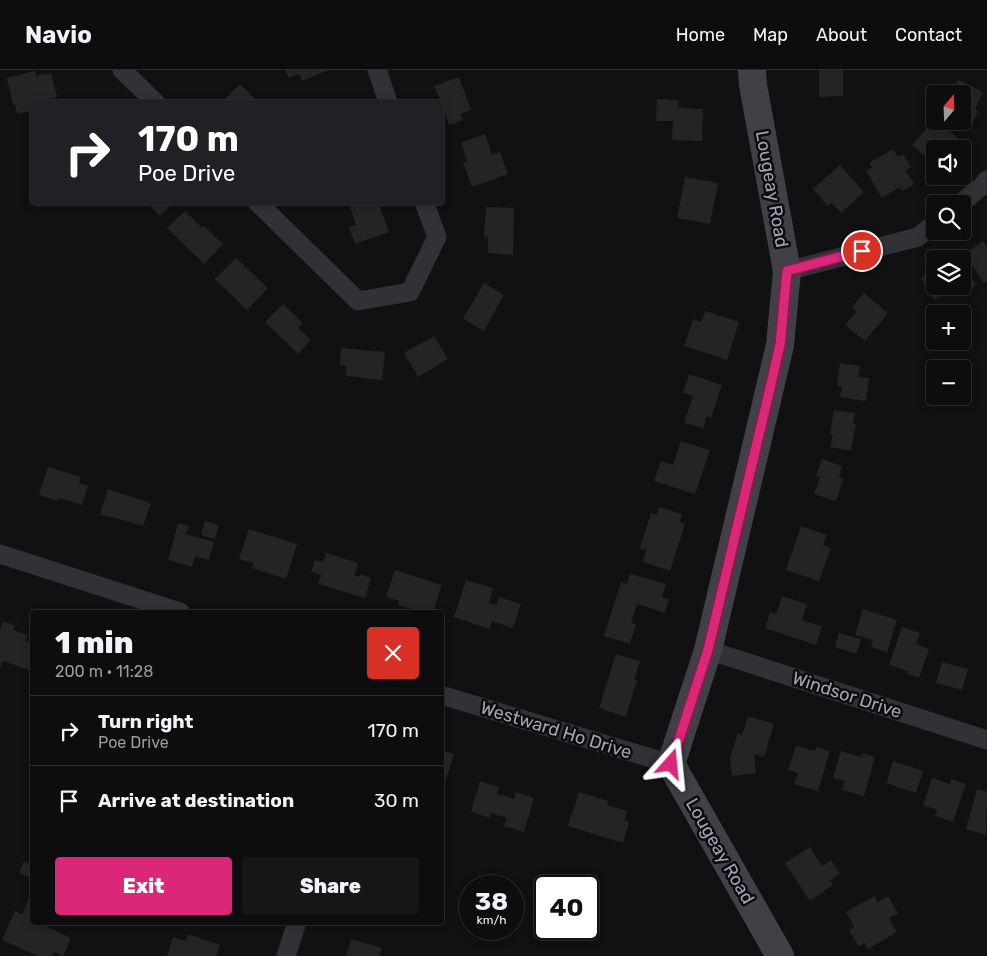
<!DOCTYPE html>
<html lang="en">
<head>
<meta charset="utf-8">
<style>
	body { margin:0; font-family:Rubik,sans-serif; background:#161517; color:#f1f3f6; height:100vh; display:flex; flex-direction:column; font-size:19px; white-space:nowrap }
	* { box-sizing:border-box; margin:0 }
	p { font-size:16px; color:#9a9b9e }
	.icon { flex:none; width:28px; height:28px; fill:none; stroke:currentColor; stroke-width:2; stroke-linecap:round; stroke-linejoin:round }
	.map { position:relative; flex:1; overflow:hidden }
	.sheet { position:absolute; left:30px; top:540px; width:414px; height:315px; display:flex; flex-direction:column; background:#0d0c0e; border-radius:5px; box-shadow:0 2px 8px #0003,0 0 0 1px #2d2c2e }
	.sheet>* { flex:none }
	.top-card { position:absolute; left:30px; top:30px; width:414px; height:105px; border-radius:5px; box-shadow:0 2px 8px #0003,0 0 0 1px #2d2c2e; background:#202124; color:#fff; overflow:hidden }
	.needle { width:32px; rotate:19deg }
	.controls { position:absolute; left:926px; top:15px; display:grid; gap:10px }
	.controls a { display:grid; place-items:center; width:45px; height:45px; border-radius:5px; background:#0d0c0e; box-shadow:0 2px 8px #0003,0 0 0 1px #2d2c2e; font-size:25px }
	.speed { position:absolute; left:459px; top:805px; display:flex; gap:10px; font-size:25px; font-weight:700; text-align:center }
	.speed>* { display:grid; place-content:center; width:65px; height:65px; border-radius:50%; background:#0d0c0e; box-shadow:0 2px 8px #0003,0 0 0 1px #2d2c2e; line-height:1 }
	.speed small { font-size:12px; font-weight:400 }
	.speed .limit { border:2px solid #111; border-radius:8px; background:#fff; color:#111 }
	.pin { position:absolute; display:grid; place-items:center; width:42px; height:42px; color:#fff; margin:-21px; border:2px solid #fff; border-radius:50%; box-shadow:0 1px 5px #0007 }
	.me { position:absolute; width:55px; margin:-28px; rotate:18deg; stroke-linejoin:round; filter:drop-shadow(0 0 4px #0008) }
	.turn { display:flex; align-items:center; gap:18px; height:105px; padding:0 25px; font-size:22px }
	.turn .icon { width:65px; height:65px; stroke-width:2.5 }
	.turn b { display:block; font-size:35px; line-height:42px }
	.round { display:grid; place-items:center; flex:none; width:52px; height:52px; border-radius:5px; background:#161517 }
	.overview { display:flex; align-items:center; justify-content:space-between; height:85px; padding:0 25px }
	h1 { font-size:30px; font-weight:800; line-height:38px }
	.cta { display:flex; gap:10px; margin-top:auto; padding:10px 25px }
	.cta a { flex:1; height:58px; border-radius:5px; background:#db2777; color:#fff; font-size:20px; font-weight:800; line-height:58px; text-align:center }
	.cta a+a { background:#161517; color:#f1f3f6 }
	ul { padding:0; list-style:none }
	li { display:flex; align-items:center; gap:15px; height:70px; padding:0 25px; border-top:1px solid #2d2c2e }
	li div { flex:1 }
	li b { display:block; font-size:19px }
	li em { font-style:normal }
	header { display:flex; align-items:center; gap:30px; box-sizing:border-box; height:70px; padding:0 25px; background:#0d0c0e; border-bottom:1px solid #2d2c2e }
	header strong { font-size:24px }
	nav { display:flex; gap:28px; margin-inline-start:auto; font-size:18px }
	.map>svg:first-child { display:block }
</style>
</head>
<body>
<header>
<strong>Navio</strong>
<nav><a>Home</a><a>Map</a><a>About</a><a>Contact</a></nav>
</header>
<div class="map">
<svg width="987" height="886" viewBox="0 0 987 886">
	<rect width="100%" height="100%" fill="#111012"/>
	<path fill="#242425" d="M285,0H328L302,11L299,4L289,8Z
		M819,0H843V26L819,27Z
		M35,1L36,6L51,3L57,27L29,33L31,41L17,44L15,34H13L7,8Z
		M459,7L471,40L460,44L463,50L449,55L441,32L434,16Z
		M958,9L983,22L975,39L978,41L972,54L962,49V24H945L947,19L952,22Z
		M240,14L258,32H222Z
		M657,29L678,30V38L703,39L702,71L672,70L673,51H656Z
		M935,49V51H938L960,70L952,79H935V91L933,93L912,75Z
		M485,64L492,85L500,82L508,104L472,117L463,93L467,91L461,73Z
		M893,79L898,87L903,84L911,97L905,100L914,114L902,121L900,117L882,128L866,101L872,97L869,93Z
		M840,95L864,122L841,143L832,133L828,136L813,119Z
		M685,107L718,113L710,154L677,148Z
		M146,132H173L160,146Z
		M361,132H378L389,162L355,174L349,157L356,155L350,137Z
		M486,137L514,138L513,185L488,183V167L484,166Z
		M185,141L202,158L204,156L223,174L204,194L167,158Z
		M983,171L987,177V211L984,213L964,184Z
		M236,188L268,218L247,240L215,209Z
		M935,200V216H955L956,218L934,230L921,208Z
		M966,200L976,215L965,223L961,216H962V202Z
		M484,213L504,225L484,261L463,249Z
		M864,223L888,243L865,271L845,255L857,241L852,237Z
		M283,234L303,253L298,258L311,270L298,284L265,252Z
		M705,241L739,252L727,290L684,276L693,249L701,252Z
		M434,266L448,289L418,307L404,283Z
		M341,278L385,282L382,310L346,306L347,296L340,295Z
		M840,293L860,296L858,307L869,308L866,331L840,327L842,317L837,316Z
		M689,304L722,315L711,348L707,346L703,358L684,353L693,326L683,323Z
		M834,340L855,343L853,354H856L851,381L830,377L833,365L830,364Z
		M681,371L710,380L695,424L654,411L661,391L673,395Z
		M822,389L842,396L839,407L843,409L836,431L814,424L820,407L816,406Z
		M48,397L81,407L79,413L88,416L82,435L59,428L58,431L39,425Z
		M108,419L151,433L143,456L116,448L100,445Z
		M659,437L682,444L680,452L685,454L670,501L643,492L646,480L640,478L651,443L657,445Z
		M205,451L219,455L215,469L201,465Z
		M178,453L189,456L186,464L214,472L209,490L195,486L192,497L168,490Z
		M801,456L827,465L823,475L831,478L819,511L786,500Z
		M249,459L297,474L286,509L252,498L254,493L239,489Z
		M326,483L358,493L354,505L360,507L361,504L371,508L365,528L318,514L321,505L311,502L315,490L323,492Z
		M395,500L442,515L433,542H423L398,535L399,531L386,527Z
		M630,504L666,514L662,527L669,529L665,543L637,534L631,553L636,554L630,574L604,566L621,512L627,514Z
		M466,510L493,518L489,533L496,535L499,527L521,534L513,558L492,551L489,559L454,547Z
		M782,526L807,534L802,550L822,556L816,575L765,558L770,542L776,544Z
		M863,539L897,550L887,582L871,577L873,570L855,565Z
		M3,551L15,556L14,560L27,565L25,571L32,573V590L29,600L3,591L0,598V560Z
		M902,557L920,563L916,574L929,579L919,608L907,604L908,601L889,595Z
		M839,563L861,569L856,584L835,577Z
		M616,584L640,591L634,609L637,610L626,647L599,638Z
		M942,592L968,599L962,620L936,613Z
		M748,646L774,654L764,687L754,684L756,703L732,706L730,688L738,663L742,665Z
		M796,676L815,681L816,677L830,681L818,721L794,714L798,703L788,700Z
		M441,681L454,684L442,723H441Z
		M841,681L861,687L862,683L875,687L864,726L842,720L845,711L833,708Z
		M893,691L923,701L916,723L886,713Z
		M932,708L950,714L951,709L966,714L953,752L935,746L937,740L923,735Z
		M480,711L499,717L497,724L514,729L516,722L534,728L524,762L504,756L507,748L491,743L490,748L471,742Z
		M977,719L987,722L986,765L966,759Z
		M579,722L608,731L607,735L627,741L625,750L629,752L623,773L568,756Z
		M810,777L822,796L831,790L840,804L830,810L833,815L810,831L785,793Z
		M24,791L32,795V808L19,803Z
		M32,821V852H46L45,856L71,868L63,886L54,882L52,886H38L2,870L15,841L22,845Z
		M874,826L878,832L888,826L898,844L889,848L897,862L868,879L864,873L859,877L849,860L854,857L846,842Z
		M188,864L220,875L216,886H167L173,867L186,871Z
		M351,869L382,878L379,886H346Z"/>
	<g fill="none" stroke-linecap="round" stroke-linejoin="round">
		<path stroke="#323236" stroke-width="19" d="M122,0L155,32
			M377,0L388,32
			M257,132L358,231L410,222L437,167L424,132
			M960,134L983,115L987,110
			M787,201L918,167L935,153
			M0,484L180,542
			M708,580L987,670
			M441,625L671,694
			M286,886L297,852"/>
		<path stroke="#404046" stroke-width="28" d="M752,0L753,15L787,201L780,275L708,580L671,694L780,886"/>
	</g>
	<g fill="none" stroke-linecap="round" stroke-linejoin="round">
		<g stroke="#8e194d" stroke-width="12">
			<path id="route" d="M671,694L708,580L771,314L780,275L787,201L862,181"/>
		</g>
		<use href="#route" stroke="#db2777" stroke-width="9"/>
	</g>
	<g text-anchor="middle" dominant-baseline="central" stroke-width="5" stroke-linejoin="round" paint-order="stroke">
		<g font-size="18" fill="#a3a3b1" stroke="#0c0b0d">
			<text transform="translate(772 119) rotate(80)">Lougeay Road</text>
			<text transform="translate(847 625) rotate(18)">Windsor Drive</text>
			<text transform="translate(556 660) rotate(17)">Westward Ho Drive</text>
			<text transform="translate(720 781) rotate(60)">Lougeay Road</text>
		</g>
	</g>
</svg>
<div class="controls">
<a><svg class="needle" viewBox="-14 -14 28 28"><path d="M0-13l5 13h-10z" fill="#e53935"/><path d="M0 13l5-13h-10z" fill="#9a9b9e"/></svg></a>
<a><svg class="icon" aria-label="sound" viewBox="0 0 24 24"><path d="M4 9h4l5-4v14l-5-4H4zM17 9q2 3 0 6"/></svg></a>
<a><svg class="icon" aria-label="search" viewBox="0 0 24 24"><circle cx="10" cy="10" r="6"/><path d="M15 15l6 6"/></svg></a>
<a><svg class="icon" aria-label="layers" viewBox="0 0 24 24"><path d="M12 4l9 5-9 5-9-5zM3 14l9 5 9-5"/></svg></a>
<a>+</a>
<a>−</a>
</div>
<div class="speed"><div>38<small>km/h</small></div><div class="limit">40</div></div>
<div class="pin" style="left:862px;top:181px;background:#d93025"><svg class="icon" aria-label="arrive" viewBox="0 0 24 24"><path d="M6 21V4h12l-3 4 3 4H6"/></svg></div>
<svg class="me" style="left:671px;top:694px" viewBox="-20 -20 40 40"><path d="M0-17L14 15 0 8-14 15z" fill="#db2777" stroke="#fff" stroke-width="4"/></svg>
<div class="top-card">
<div class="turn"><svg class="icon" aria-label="right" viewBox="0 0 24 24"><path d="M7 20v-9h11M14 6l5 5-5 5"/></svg><div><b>170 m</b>Poe Drive</div></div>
</div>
<section class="sheet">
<div class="overview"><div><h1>1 min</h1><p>200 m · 11:28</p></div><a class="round" style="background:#d93025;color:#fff"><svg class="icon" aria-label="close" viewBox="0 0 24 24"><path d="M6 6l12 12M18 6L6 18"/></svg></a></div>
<ul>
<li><svg class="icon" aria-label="right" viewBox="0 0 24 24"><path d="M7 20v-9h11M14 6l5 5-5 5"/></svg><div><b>Turn right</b><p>Poe Drive</p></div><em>170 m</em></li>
<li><svg class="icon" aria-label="arrive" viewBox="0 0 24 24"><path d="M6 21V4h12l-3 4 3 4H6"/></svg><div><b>Arrive at destination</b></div><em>30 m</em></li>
</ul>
<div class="cta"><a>Exit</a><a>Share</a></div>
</section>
</div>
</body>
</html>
